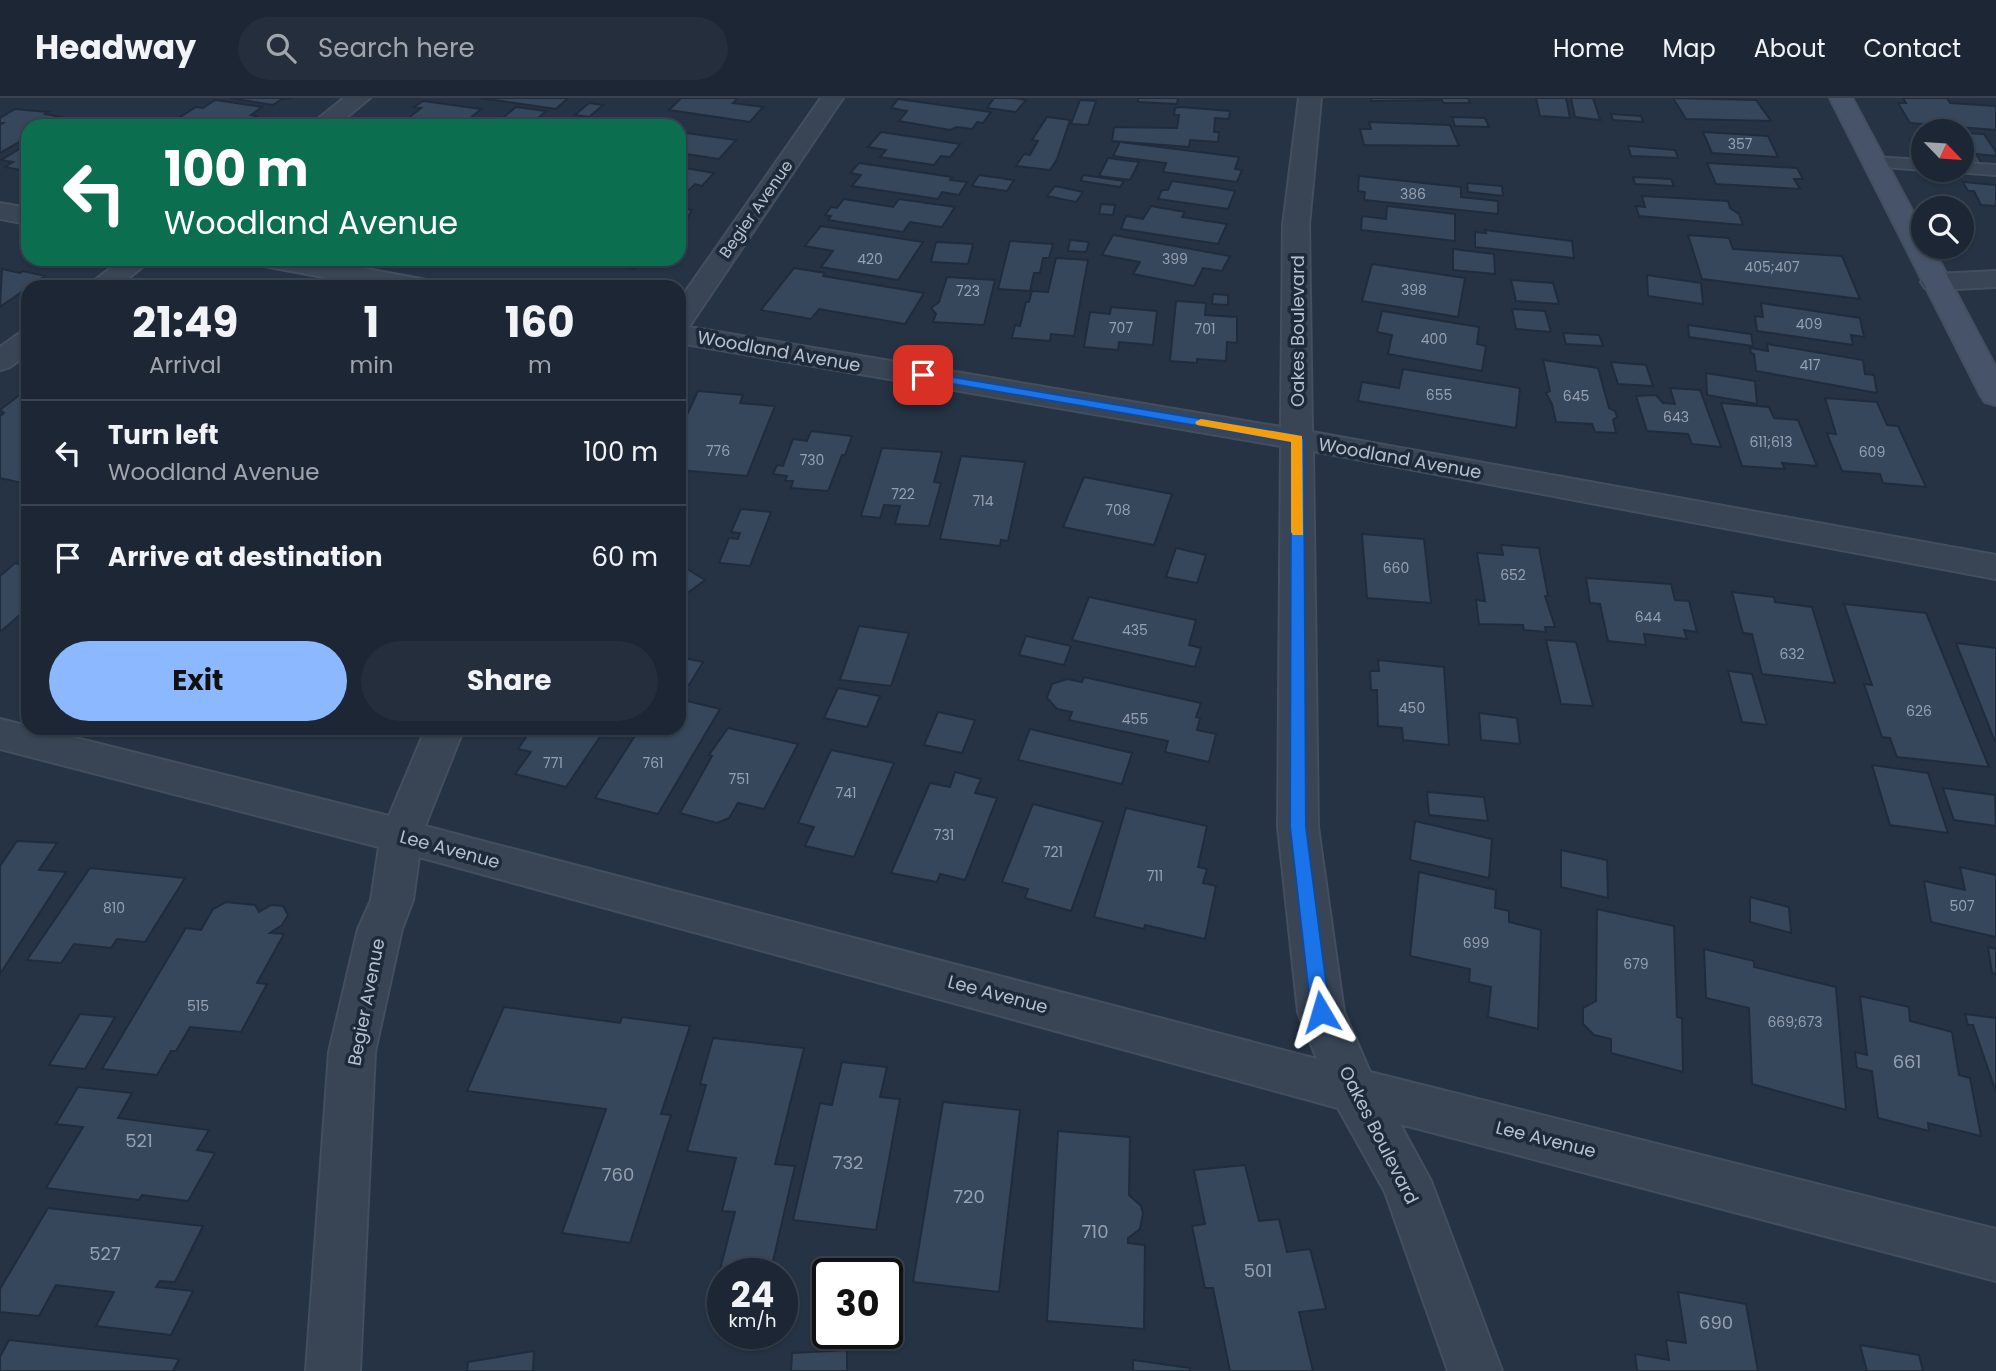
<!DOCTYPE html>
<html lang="en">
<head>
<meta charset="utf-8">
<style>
	body { margin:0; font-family:Poppins,sans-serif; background:#252e3c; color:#f1f3f6; height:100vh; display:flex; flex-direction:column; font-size:26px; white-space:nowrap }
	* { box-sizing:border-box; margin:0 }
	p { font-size:23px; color:#a0a5ac }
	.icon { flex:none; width:38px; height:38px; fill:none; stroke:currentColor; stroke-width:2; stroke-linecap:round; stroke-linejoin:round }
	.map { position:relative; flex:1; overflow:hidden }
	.drawer { position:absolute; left:21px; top:182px; width:665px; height:455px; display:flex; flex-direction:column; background:#1c2634; border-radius:21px; box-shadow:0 2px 5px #0004,0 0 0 2px #3a434f }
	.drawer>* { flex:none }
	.guide { position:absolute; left:21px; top:21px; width:665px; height:147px; border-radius:21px; box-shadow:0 2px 5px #0004,0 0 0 2px #3a434f; background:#0b6e4f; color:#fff; overflow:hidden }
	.needle { width:46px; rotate:115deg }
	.buttons { position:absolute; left:1911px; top:21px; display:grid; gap:14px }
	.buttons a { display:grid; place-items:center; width:63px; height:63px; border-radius:50%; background:#1c2634; box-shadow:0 2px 5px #0004,0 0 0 2px #3a434f; font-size:35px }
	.speed { position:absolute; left:707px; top:1160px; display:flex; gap:14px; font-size:35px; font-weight:700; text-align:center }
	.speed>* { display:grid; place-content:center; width:91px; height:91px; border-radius:50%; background:#1c2634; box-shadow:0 2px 5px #0004,0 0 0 2px #3a434f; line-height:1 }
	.speed small { font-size:18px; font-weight:400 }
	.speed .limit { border:4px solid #111; border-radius:10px; background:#fff; color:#111 }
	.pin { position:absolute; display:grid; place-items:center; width:60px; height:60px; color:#fff; margin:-30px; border-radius:14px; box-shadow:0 4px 10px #0006 }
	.me { position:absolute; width:77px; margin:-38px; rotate:353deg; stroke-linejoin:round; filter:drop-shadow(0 0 5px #0008) }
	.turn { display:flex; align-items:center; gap:24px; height:147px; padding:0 28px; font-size:32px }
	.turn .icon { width:91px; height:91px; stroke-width:2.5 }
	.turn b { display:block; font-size:49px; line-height:60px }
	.eta { display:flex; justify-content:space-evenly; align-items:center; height:119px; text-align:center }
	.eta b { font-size:42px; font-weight:700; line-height:49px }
	.button { display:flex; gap:14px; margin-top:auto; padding:14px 28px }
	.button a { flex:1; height:80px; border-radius:42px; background:#8bb8ff; color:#111; font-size:28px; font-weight:700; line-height:80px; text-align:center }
	.button a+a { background:#252e3c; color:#f1f3f6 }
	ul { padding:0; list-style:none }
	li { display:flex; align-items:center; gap:21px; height:105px; padding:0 28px; border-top:2px solid #3a434f }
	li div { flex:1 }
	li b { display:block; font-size:26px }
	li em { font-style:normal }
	header { display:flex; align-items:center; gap:42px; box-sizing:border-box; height:98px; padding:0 35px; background:#1c2634; border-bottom:2px solid #3a434f }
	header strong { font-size:33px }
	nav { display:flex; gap:38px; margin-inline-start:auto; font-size:24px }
	.search { width:490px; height:63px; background:#252e3c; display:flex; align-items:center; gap:18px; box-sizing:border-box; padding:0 24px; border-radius:38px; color:#a0a5ac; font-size:26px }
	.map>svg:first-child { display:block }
</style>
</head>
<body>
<header>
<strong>Headway</strong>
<div class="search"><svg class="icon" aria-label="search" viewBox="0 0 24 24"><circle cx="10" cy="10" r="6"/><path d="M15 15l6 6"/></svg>Search here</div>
<nav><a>Home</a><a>Map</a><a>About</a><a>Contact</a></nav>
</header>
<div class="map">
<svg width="1996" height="1273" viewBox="0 0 1996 1273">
	<rect width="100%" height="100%" fill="#253345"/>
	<path fill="#36475c" stroke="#202c3c" stroke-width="2" d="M230,0H293L282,1L273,7Z
		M480,0H568L556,11Z
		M681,0H738L733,5L763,9L750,24L669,12Z
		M994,0H1014L1026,2L1016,14L987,10Z
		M1138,0H1178L1177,6L1138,4Z
		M1371,0H1468L1470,5H1443L1442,2L1371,3Z
		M1536,0H1566L1570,20L1540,18Z
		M1571,0H1593L1600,22L1575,19Z
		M1673,0L1756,2L1771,23L1686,21Z
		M1903,0H1947L1950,5L1996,8V32L1910,25L1898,5H1906Z
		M898,1L991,14L983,25L977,24L972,31L957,29L950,32L899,23L907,13L891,10Z
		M215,2L262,9L251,17L256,18L247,24L252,25L248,28H166L196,9L203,10Z
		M1080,2L1096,3L1088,27L1071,26Z
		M423,3L481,11L461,28H391L400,27L421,10L414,9Z
		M589,5L603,7L589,19L575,17Z
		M516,9L546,13L529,28L499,23Z
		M1180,9L1230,13L1229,21L1215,20L1214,34H1219L1218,44L1190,42L1189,49L1112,43L1114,29L1177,30L1179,17H1174L1175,10Z
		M15,11L48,14L45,16L61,19L46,28H28V39L0,55V27L3,25H0V20Z
		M1611,16L1641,18L1643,24L1613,22Z
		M1047,19L1070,22L1057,61L1050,72L1016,68L1024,56L1030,57L1038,43L1032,42Z
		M1452,19L1485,20L1489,29L1455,28Z
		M1369,24L1450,27L1459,48L1364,47L1360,31H1371Z
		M679,34L736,42L719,61L679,55Z
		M881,34L960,46L950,59L941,58L934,67L880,59L886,52L868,49Z
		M1703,34L1768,38L1778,59L1712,55Z
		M1962,35L1984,36L1996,54V58L1976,56L1985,70L1962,68Z
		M1120,44L1239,59L1235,71L1242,72L1237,84L1163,74L1166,65L1113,58Z
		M28,46V67L20,72L5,69L13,64L1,62Z
		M1628,48L1675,52L1678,60L1631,58Z
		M1108,60L1139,64L1130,82L1099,78Z
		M859,65L952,79L950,82L967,84L959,97L942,94L938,101L852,88L861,77L850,75Z
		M1707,65L1797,70L1803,81H1794L1800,91L1716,86Z
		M679,69L714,75L702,88L695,86L688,93L679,92Z
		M979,77L1014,82L1007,93L972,88Z
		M1083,77L1124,83L1120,89L1081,83Z
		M1359,78L1461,89V99L1498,103V116L1364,102L1365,94L1358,93Z
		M1633,79L1671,81L1674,88L1635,86Z
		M1172,83L1214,89L1235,93L1228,111L1158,101L1162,92H1168Z
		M1963,84L1996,87V108L1981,107L1974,93H1968Z
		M1467,85L1502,88L1503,98L1468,94Z
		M1055,88L1083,94L1076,104L1047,98Z
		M1642,98L1728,103L1730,110L1739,116L1743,127L1639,118L1636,108L1645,109Z
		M844,101L893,109L899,101L955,109L942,129L910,124L903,134L828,122L831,118L825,117L831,109L837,110Z
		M1101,106L1115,107L1113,117L1099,116Z
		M1151,108L1185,114L1182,119L1227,126L1218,146L1121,131L1126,118L1143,121Z
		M1387,108L1455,116V143L1361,132L1362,118L1386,121Z
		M679,110L692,112L679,134Z
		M821,128L923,144L898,182L821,169L833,153L805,148Z
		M1485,132L1572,143L1574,160L1475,149V134L1486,135Z
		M1113,137L1230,158L1222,173L1203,170L1194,188L1133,176L1140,164L1102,157Z
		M1688,137L1729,140L1733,151L1842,158L1860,201L1702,181Z
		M1070,142L1089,144L1086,154L1068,153Z
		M1010,143L1053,146L1049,160H1043L1040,175H1034L1030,193L998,191Z
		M936,144L973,146L968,166L931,164Z
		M1453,151L1494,156L1495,176L1453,172Z
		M1056,160L1088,162L1074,238L1051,236L1050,243L1012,240L1015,227L1020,228L1026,204H1029L1032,193L1048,194Z
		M589,161H645L635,171L587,165Z
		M1372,166L1465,180L1458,219L1362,203Z
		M794,170L825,175L823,178L924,195L905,226L819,211L811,221L761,212Z
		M2,171L20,175L23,173L45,178L0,209Z
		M1647,177L1701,185L1703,206L1648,198Z
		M947,179L995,182L984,227L933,224L936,216L931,210L939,204Z
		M1511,182L1553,185L1559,206L1516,203Z
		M1213,196L1228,197V207L1212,206Z
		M1176,203L1206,205L1205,217L1237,219V245L1227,244L1226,263L1197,261V265L1170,263Z
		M1761,205L1860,220L1864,239L1851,237L1853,247L1757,233L1755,218L1763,219Z
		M1111,209L1157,213L1153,247L1119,244L1118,252L1084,249L1090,214L1110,216Z
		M1512,211L1545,213L1551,234L1516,231Z
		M1382,213L1479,229L1477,246L1486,248L1482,273L1388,256L1392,237L1377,234Z
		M1688,227L1751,236L1753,248L1689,239Z
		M1563,235L1599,237L1603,248L1566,246Z
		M1767,246L1863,262L1865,276L1874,277L1877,295L1756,273L1754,256L1751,255L1750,250L1768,253Z
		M1543,262L1598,270L1609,310L1615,313L1617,319L1613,322L1616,335L1595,334L1592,326L1556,324L1552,306L1546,295L1550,293Z
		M1611,264L1646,267L1653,288L1618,286Z
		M1403,271L1520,290L1516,330L1358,303L1362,284L1399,290Z
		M1706,275L1755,283L1757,306L1707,297Z
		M1670,290L1700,292L1721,349L1692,346L1688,336L1647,333L1636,298L1656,297L1663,305L1675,306Z
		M26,292L28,293V380L22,385L0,380V318L4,315L0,312Z
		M698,293L743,297L740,305L775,308L747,378L679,372V334Z
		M1825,300L1877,304L1887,327L1898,328L1926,389L1883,385L1880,376L1842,373L1827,335L1836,336Z
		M1721,305L1769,309L1774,320L1798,322L1817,368L1782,365L1785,371L1742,368Z
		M811,333L852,338L845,357H842L828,393L791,390L793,383H785L787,378L773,376L777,367L783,368L793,341L807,343Z
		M882,350L942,354L934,384L941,385L929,428L895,426L900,408L884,407L880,420L861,418Z
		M961,358L1025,364L1008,443L1001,442L1000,448L940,441Z
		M1084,379L1172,396L1154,447L1063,429Z
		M741,411L771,414L750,468L719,465L729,440L738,441L740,435L731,434Z
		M1362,436L1424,441L1431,505L1367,500Z
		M1501,447L1539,450L1548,498H1545L1555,529H1545L1546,534L1524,532L1523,527L1479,526L1476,502L1485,503L1477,455L1503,457Z
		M1176,450L1206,457L1197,485L1166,479Z
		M15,465L28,469V510L0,534V478Z
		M679,466L705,482L679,501Z
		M1586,480L1671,486L1675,502L1689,503L1697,534L1684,532L1687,541L1644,536L1646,547L1608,543L1600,506L1590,505Z
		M1732,494L1774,499L1775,504L1812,509L1835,585L1762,576L1752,536L1743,535Z
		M1089,499L1196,522L1189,547L1201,550L1195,569L1072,542Z
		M1844,506L1926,515L1989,669L1897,659L1890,640L1882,639L1864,586L1872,587Z
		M859,528L909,535L891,588L840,582Z
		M1026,538L1071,548L1064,567L1019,557Z
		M1546,542L1576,544L1593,608L1561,606Z
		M1956,545L1996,550V646Z
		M679,559L703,564L689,587L679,584Z
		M1378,562L1444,569L1449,647L1403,642L1402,630L1378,628L1377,592H1371L1370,573H1379Z
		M1728,573L1752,576L1767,627L1742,624Z
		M1084,579L1201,605L1196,619L1200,620L1197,632L1216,636L1209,664L1165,654L1168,643L1069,622L1072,614L1057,611L1047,600L1052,586L1067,581L1082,584Z
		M838,590L880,598L867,629L824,620Z
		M679,601L720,611L658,716L595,700L640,630H679Z
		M938,614L975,622L962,655L924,647Z
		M1479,615L1517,620L1520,646L1481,642Z
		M532,630H606L566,689L515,676L531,654L518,651Z
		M728,630L798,646L764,711L738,705L729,720L717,725L680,715L712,658L709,657Z
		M1030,631L1132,655L1122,686L1018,662Z
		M831,652L894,665L854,759L805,748L814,729L798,725Z
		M1872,667L1928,675L1948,735L1890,727Z
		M955,674L981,681L975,695L997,700L965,782L940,776L937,784L891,775L930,685L950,689Z
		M1943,690L1995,697L1996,728L1954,722Z
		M1427,694L1484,699L1488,723L1429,717Z
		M1033,706L1103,724L1071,813L1025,800L1028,791L1002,784Z
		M1126,710L1207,728L1198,769L1207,771L1203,785L1216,788L1205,841L1145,827L1144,831L1094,819Z
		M1415,723L1492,741L1489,780L1410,762Z
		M17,743L57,745L39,772L66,774L0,876V768Z
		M1561,752L1607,762L1608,800L1561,789Z
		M1960,769L1996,777V839L1931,824L1924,783L1965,792Z
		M90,770L185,780L145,844L117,841L111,850L74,846L61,865L27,862Z
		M1419,774L1496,792L1495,810L1509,813V824L1541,832L1538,931L1488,919L1491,889L1469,884L1470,871L1410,858Z
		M1750,799L1789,809L1791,835L1750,824Z
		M226,804L255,807L259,814L271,807L283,808L288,817L282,827L270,835L284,836L257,885L267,886L241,934L190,929L176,953H171L157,977L102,971L186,830L201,832L213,811Z
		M1597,811L1674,828L1677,919L1682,920L1683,974L1611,955V941L1594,937L1583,926V910L1596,903Z
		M1988,849L1996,851V876L1992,875Z
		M1704,851L1754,863V869L1836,889L1846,1012L1752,986L1749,910L1706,900Z
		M1860,898L1909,909L1910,923L1952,934L1959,977L1970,980L1981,1038L1928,1025L1929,1033L1878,1020L1872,973L1857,970L1855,954L1867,957Z
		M504,909L620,925L622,919L690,928L661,1016L671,1017L630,1145L562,1135L606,1011L467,993Z
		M80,916L115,919L85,971L49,967Z
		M1965,916L1996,920V994L1973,927H1968Z
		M713,940L804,950L775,1066L795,1068L770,1176H723V1180L718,1179L735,1114L722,1113L736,1060L687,1053L706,987L700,986Z
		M842,964L887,969L880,999L900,1001L876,1132L793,1122L820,1005L832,1007Z
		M78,989L132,995L118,1020L209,1032L197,1052L215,1055L188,1103L142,1097L139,1102L46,1090L83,1029L56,1026Z
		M943,1004L1020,1012L999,1194L913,1184Z
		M1058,1033L1130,1039L1129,1097L1141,1108L1143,1115L1140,1131L1128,1140V1145L1145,1147L1144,1231L1047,1223Z
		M1245,1067L1259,1123L1279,1121L1287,1154L1310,1151L1326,1211L1299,1214L1313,1273H1230L1213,1190H1205L1192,1128L1205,1126L1194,1072Z
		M48,1110L203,1128L175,1184L160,1183L156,1189L193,1193L171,1237L96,1228L114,1194L56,1187L39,1218L0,1214V1191Z
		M1678,1194L1746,1206L1758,1273H1637L1635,1256L1669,1262L1666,1242L1686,1245Z
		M841,1236H875L872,1246Z
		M9,1242L179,1261L173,1273H0V1259Z
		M1860,1247L1919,1257L1923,1273H1867Z
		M847,1252V1273H791L792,1255Z
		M534,1253L533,1273H467L468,1264Z
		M1133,1262L1190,1270V1273H1133Z"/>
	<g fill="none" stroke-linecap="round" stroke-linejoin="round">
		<g stroke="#434e5e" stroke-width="4">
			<path id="lane" d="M1874,59L1923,62L1925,72L1868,68L1865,64Z
				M1962,65L1996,67V77L1956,74L1954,72H1962Z"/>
		</g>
		<g stroke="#434e5e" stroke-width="4">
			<path id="street" d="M344,0H370L336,28H309Z
				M821,0H843L689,229L1281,329L1283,127L1299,0H1321L1309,127L1312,334L1996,457V481L1313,353L1318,729L1344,914L1370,974L1996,1131V1183L1400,1026L1431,1083L1502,1273H1448L1385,1094L1338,1010L419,759L413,802L402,831L375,954L360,1273H306L329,954L358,831L371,802L379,749L0,651V621L389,718L426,630H464L425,728L1317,961L1298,914L1278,729L1281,348L679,245V203Z
				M0,105L28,110V126L0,121Z
				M122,161H152L118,189H86Z
				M256,161H313L421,181L431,183L435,189H377L269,169L260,167Z
				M1996,173V189L1935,192L1925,190L1921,184L1925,178L1935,176Z
				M28,233V256L10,269L0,272V249L18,236Z"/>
		</g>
		<g stroke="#434e5e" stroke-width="4">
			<path id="secondary" d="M1830,0H1852L1923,133V149H1932L1996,270V307L1985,304L1981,298Z"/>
		</g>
		<use href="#lane" fill="#394555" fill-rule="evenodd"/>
		<use href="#street" fill="#394555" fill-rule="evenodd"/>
		<use href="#secondary" fill="#475368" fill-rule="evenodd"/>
	</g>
	<path fill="#1a73e8" stroke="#114b97" stroke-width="2" d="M923,274L1298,337L1304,341L1306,729L1330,914L1327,920L1321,922L1314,920L1311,914L1290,729L1291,344L918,280V275Z"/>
	<path fill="#f59e0b" d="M1201,321L1302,338L1303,437H1293L1291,434V344L1197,327L1195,324Z"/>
	<g text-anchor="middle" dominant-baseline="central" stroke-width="7" stroke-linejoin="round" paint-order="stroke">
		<g font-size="14" fill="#95a0b0">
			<text x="1740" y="46">357</text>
			<text x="1413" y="96">386</text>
			<text x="870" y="161">420</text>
			<text x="1175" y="161">399</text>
			<text x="1772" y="169">405;407</text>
			<text x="1414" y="192">398</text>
			<text x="968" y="193">723</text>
			<text x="1809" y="226">409</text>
			<text x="1121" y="230">707</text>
			<text x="1205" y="231">701</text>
			<text x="1434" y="241">400</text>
			<text x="1810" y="267">417</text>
			<text x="1439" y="297">655</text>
			<text x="1576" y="298">645</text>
			<text x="1676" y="319">643</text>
			<text x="1771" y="344">611;613</text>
			<text x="718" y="353">776</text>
			<text x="1872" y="354">609</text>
			<text x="812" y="362">730</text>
			<text x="903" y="396">722</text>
			<text x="983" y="403">714</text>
			<text x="1118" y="412">708</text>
			<text x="1396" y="470">660</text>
			<text x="1513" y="477">652</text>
			<text x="1648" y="519">644</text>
			<text x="1135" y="532">435</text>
			<text x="1792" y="556">632</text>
			<text x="1412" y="610">450</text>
			<text x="1919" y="613">626</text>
			<text x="1135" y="621">455</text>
			<text x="553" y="665">771</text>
			<text x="653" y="665">761</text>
			<text x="739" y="681">751</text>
			<text x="846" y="695">741</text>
			<text x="944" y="737">731</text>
			<text x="1053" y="754">721</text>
			<text x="1155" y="778">711</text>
			<text x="1962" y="808">507</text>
			<text x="114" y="810">810</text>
			<text x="1476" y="845">699</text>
			<text x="1636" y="866">679</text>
			<text x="198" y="908">515</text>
			<text x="1795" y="924">669;673</text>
		</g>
		<g font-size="16" fill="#b7c0ce" stroke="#1e2a3a">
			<text transform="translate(756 111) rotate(-55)">Begier Avenue</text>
		</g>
		<g font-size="18" fill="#b7c0ce" stroke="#1e2a3a">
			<text transform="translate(1297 233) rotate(-90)">Oakes Boulevard</text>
			<text transform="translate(779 253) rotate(10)">Woodland Avenue</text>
			<text transform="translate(1400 360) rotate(10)">Woodland Avenue</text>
			<text transform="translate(450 751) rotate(15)">Lee Avenue</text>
			<text transform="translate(998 896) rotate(15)">Lee Avenue</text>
			<text transform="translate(366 904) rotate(-79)">Begier Avenue</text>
			<text transform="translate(1379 1037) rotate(63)">Oakes Boulevard</text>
			<text transform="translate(1546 1041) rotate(14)">Lee Avenue</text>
		</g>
		<g font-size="18" fill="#95a0b0">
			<text x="1907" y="963">661</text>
			<text x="139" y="1042">521</text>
			<text x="848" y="1064">732</text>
			<text x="618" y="1076">760</text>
			<text x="969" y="1098">720</text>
			<text x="1095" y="1133">710</text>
			<text x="105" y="1155">527</text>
			<text x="1258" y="1172">501</text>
			<text x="1716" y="1224">690</text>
		</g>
	</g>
</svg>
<div class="buttons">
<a><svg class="needle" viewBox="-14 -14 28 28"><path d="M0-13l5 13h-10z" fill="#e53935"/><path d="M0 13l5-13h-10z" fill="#a0a5ac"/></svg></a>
<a><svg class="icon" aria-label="search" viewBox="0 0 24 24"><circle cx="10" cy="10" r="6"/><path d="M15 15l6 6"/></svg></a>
</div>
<div class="speed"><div>24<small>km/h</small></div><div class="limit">30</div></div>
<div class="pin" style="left:923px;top:277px;background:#d93025"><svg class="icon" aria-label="arrive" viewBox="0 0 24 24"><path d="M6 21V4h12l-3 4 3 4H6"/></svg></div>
<svg class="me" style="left:1321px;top:914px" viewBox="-20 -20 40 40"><path d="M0-17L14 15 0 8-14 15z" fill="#1a73e8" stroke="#fff" stroke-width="4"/></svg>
<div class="guide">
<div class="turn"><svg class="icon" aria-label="left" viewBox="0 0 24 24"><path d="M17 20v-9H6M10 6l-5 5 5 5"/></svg><div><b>100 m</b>Woodland Avenue</div></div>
</div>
<section class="drawer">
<div class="eta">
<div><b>21:49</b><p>Arrival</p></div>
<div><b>1</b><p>min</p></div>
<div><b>160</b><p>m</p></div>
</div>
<ul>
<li><svg class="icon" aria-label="left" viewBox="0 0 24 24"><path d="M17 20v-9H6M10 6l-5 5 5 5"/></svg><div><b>Turn left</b><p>Woodland Avenue</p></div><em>100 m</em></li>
<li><svg class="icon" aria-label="arrive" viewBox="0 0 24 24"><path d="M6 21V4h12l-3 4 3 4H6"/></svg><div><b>Arrive at destination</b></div><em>60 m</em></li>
</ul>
<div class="button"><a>Exit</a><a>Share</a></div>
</section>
</div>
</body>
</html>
